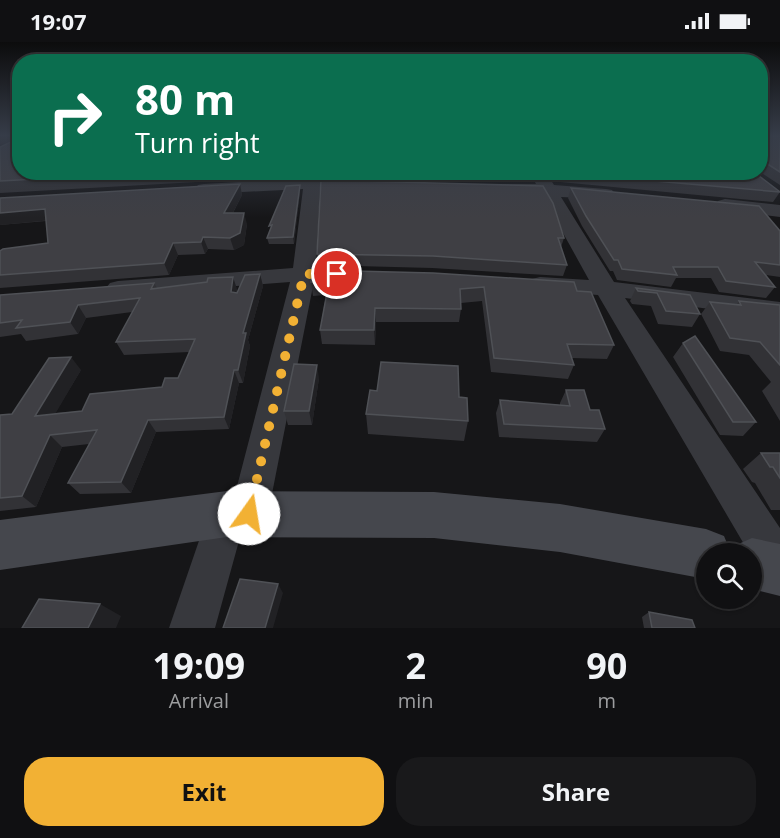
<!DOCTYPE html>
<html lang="en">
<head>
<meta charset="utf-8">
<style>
	body { margin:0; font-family:"Open Sans",sans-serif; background:#19191b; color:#f1f3f6; height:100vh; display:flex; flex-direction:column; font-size:22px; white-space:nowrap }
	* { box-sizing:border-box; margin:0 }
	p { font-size:20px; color:#9c9d9f }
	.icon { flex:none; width:33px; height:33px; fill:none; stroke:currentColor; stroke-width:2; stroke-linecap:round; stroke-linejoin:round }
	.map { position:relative; height:586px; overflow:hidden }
	.drawer { display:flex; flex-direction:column; background:#101012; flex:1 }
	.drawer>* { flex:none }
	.guide { position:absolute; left:12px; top:12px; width:756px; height:126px; border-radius:24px; box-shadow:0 2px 4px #0004,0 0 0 2px #303032; background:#0b6e4f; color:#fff; overflow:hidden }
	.fabs { position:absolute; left:696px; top:501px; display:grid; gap:12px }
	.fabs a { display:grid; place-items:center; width:66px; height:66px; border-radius:50%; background:#101012; box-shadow:0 2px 4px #0004,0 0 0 2px #303032; font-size:30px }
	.pin { position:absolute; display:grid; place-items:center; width:51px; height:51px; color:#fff; margin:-26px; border:3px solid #fff; border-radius:50%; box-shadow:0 2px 6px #0007 }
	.me { position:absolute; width:66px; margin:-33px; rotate:13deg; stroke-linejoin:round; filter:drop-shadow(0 0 4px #0008) }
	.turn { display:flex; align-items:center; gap:21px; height:126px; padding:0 24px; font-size:27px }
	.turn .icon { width:78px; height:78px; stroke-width:2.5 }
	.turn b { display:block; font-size:42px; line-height:51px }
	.eta { display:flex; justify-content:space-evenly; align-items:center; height:102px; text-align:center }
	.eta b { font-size:36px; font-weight:700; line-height:42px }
	.primary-button { display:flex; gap:12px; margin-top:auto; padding:12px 24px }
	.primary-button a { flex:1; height:69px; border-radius:24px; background:#f2b134; color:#111; font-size:24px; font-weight:700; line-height:69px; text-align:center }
	.primary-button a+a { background:#19191b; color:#f1f3f6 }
	.status { display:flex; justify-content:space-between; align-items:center; height:42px; padding:0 30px; background:#101012; direction:ltr }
	.status svg { height:16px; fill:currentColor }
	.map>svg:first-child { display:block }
</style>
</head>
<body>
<div class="status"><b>19:07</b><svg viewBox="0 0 49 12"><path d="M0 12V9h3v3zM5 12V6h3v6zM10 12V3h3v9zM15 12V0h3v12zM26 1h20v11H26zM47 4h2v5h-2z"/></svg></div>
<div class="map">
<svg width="780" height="586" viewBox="0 0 780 586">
	<rect width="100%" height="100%" fill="#161618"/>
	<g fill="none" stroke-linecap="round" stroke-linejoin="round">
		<path fill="#37383d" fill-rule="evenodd" d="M305,130H321V136L363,138L366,142L363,146H320L316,225L357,228L361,233L357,238L314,239L268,472L263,486L249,491L242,488L215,586H169L213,458L227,453L234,456L290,240L118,253L110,251L106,246L110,241L118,239L293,226L303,147L204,152L198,151L195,147L198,143L204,142L304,136Z
			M541,131L547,132L554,143L606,147L612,148L615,152L612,156L606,157L561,155L614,240L780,260V276L625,256L780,486V544L765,538L598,253L540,249L532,247L528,242L532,237L540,235L589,238L542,153L503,150L500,146L503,142H536L533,136Z
			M725,157L780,163V175L718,167L716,163L718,159Z"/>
		<path fill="#45474d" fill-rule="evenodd" d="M227,449L434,450L560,462L706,487L724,494L731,511L734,504L752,496L780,502V554L752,547V512H706V537L560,510L434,496L227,495L0,528V478Z"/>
	</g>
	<path fill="#323236" d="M20,94V130H304L302,134H295V132L253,131L251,137L0,151V105L15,98V97L0,103Z
		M760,94H780V143L760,130Z
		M323,130H516L514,138L323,134Z
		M555,130H754L780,150L773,160L560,140Z
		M321,138L564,196L561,205L567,223L563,234L432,226L318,223L317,212Z
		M240,142L242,153L233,171L247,182L244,203L234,208L208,207L205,212L178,213L169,233L0,246V209L48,201L46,179L0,183V156Z
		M571,146L780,189V235L766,233L775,245L766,256L719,250L711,236H676L671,245L617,238L613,229H610L582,184L568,156Z
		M300,149L294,202H269L267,196Z
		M314,228L577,249L614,303L607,317L572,316L574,323L568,337L491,330L482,259L461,261V267L459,280H376L375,303L322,302L320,288L326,253L313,254L311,240Z
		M260,232L263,244L248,298L250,304L243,341H239L229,387L156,390L131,451L80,452L68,441L89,402L62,405L36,465L0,469V373L12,372L81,328L55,371L82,369L162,345L178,336L189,310L124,313L116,300L132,270L86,276L78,292L26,299L21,292L0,295V253L154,241L157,246L237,247V251Z
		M636,246L690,253L700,272L692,285L658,282L651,264L632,262L630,259Z
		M739,259L780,263V379L762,349L771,340L749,313L720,309L701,272L710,260L737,262Z
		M683,301L756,380L743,394L720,393L673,315Z
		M319,336L312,383H288L284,369Z
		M566,348L590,368L605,387L597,400L499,395L496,371L500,358L560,363V361Z
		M459,355L468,379L464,399L368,392L366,372Z
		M761,411H780V468H771L755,441L752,440L743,427Z
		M649,570L695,586H644L642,575Z"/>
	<path fill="#212124" d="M0,94H20V95L0,103Z
		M249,130H253L251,137Z
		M240,142L242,153L227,182L224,171Z
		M300,143V149L294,202L293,195Z
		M45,167L52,178L0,183V171Z
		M244,171L247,182L244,203L234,208L230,196Z
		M203,195L208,207L205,212L201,200Z
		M173,201L178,213L169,233L164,221Z
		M260,232L263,244L248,298L250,304L243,341L238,328L243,291Z
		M233,235L237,247L235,262L231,250Z
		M78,263L86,276L78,292L70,280Z
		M375,266L376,280L375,303L374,288Z
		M71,315L81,328L47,386L35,374Z
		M317,323L319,336L312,383L309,369Z
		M234,328L239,341L229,387L224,375Z
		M148,378L156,390L131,451L121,440Z
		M50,393L62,405L36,465L22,454Z
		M278,542L283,551L273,586H265Z
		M100,562L121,574L116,586H88Z"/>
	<path fill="#3f3f44" stroke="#4f5156" stroke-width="1.5" d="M16,94H20V130H167L0,139V105L15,98Z
		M760,94H780V130L763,119H760Z
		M563,130H754L780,150L563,131Z
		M321,138L543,144L553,161L564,196H558L567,223L433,214L317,212Z
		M240,142L224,171H244L240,191L230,196L203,195L201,200L173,201L164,221L0,233V209L3,207L48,201L45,167L0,171V156Z
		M300,143L293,195L267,196L272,183L269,184L286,144Z
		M571,146L759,164L780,189V223L755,220L775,245L726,239L718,225H673L677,233L622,227L618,218H614L586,174Z
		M314,228L433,231L574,240L577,249L591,250L614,303L567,302L574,323L494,316L484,245L460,247L461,267L375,266L374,288H320L329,240H311Z
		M260,232L243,291H246L238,328H234L224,375L148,378L121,440L68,441L97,388L50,393L22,454L0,456V373L12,372L49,316L71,315L35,374L82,369L90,352L162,345L165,336H178L195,297L116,300L140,256L78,263L70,280L16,286L22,278L0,281V253L154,241L151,247L207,240L208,236L233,235L231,250L237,251L245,233Z
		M636,246L690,253L700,272L666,269L657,251L638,249Z
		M739,259L780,263V323L760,300L730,296L710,260L741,263Z
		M695,294L756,380H733L683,301Z
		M381,320L458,324L459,355L467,356L468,379L366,372L370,348L377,349Z
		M294,322L317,323L309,369H284Z
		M566,348H584L590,368H599L605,387L504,382L500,358L570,364Z
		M761,411H780V436L773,425H770Z
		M240,537L278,542L265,586H223Z
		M39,557L100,562L88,586H22Z
		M649,570L692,578L695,586H652Z"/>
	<linearGradient id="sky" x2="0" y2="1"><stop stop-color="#0c0c0d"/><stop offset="0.53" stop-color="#363c48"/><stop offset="1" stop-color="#363c48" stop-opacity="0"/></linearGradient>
	<rect width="780" height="176" fill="url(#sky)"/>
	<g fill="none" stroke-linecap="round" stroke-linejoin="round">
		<path stroke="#f2b134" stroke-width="10" stroke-dasharray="0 18" d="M249,472L304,232H337"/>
	</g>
</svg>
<div class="fabs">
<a><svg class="icon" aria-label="search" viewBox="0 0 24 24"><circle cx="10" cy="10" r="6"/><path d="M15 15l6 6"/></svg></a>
</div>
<div class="pin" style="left:337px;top:232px;background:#d93025"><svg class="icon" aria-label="arrive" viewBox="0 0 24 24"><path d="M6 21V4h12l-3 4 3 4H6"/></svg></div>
<svg class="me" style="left:249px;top:472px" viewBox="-20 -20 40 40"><circle r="19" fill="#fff"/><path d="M0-13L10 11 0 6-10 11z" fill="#f2b134"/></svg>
<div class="guide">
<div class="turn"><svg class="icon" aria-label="right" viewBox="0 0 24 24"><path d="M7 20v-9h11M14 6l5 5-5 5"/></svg><div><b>80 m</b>Turn right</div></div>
</div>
</div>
<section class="drawer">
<div class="eta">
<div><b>19:09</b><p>Arrival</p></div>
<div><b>2</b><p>min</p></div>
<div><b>90</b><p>m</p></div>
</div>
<div class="primary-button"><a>Exit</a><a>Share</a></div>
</section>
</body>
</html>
